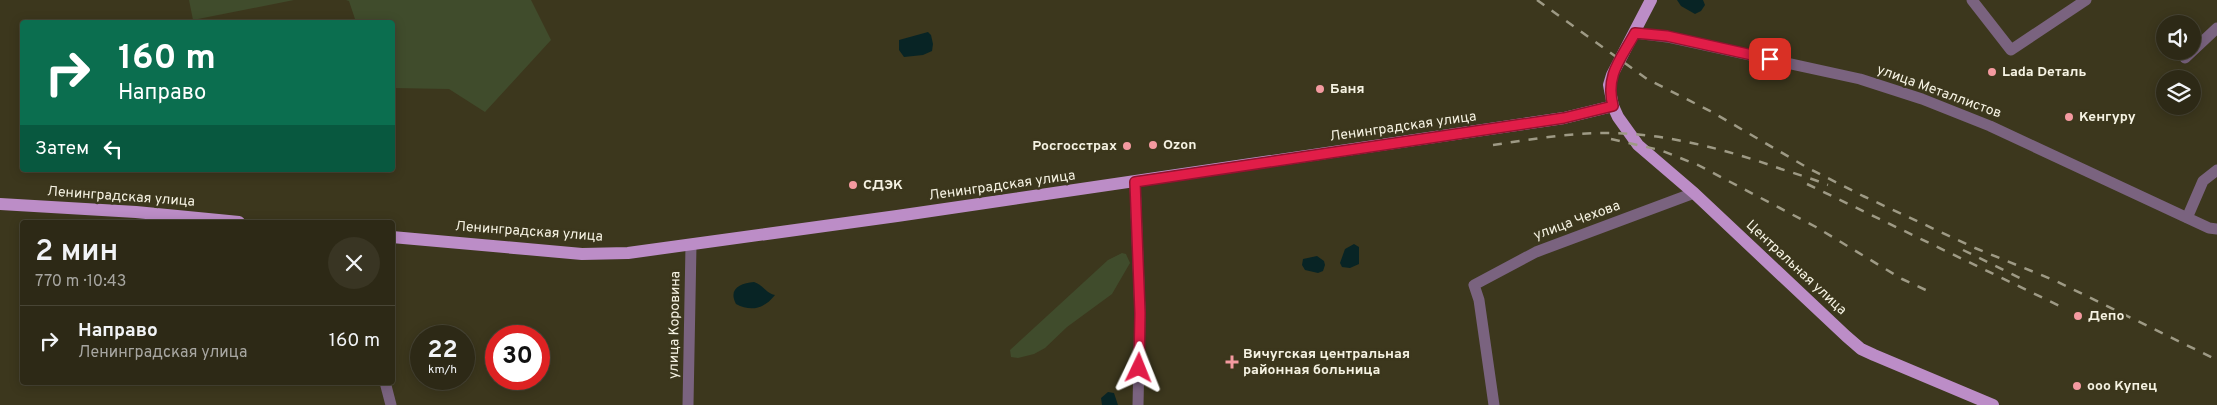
<!DOCTYPE html>
<html lang="ru">
<head>
<meta charset="utf-8">
<style>
	body { margin:0; font-family:Overpass,sans-serif; background:#393523; color:#f1f3f6; height:100vh; display:flex; flex-direction:column; font-size:19px; white-space:nowrap }
	* { box-sizing:border-box; margin:0 }
	p { font-size:16px; color:#a7a6a1 }
	.icon { flex:none; width:28px; height:28px; fill:none; stroke:currentColor; stroke-width:2; stroke-linecap:round; stroke-linejoin:round }
	.map { position:relative; flex:1; overflow:hidden }
	.drawer { position:absolute; left:20px; top:220px; width:375px; height:165px; display:flex; flex-direction:column; background:#2d2916; border-radius:5px; box-shadow:0 2px 12px #0003,0 0 0 1px #484535 }
	.drawer>* { flex:none }
	.hud { position:absolute; left:20px; top:20px; width:375px; height:152px; border-radius:5px; box-shadow:0 2px 12px #0003,0 0 0 1px #484535; background:#0b6e4f; color:#fff; overflow:hidden }
	.fabs { position:absolute; left:2156px; top:15px; display:grid; gap:10px }
	.fabs a { display:grid; place-items:center; width:45px; height:45px; border-radius:50%; background:#2d2916; box-shadow:0 2px 12px #0003,0 0 0 1px #484535; font-size:25px }
	.speed { position:absolute; left:410px; top:325px; display:flex; gap:10px; font-size:25px; font-weight:700; text-align:center }
	.speed>* { display:grid; place-content:center; width:65px; height:65px; border-radius:50%; background:#2d2916; box-shadow:0 2px 12px #0003,0 0 0 1px #484535; line-height:1 }
	.speed small { font-size:12px; font-weight:400 }
	.speed .limit { border:8px solid #d22; background:#fff; color:#111 }
	.pin { position:absolute; display:grid; place-items:center; width:42px; height:42px; color:#fff; margin:-21px; border-radius:10px; box-shadow:0 2px 8px #0006 }
	.me { position:absolute; width:55px; margin:-28px; rotate:2deg; stroke-linejoin:round; filter:drop-shadow(0 0 4px #0008) }
	.turn { display:flex; align-items:center; gap:18px; height:105px; padding:0 15px; font-size:22px }
	.turn .icon { width:65px; height:65px; stroke-width:2.5 }
	.turn b { display:block; font-size:35px; line-height:42px }
	.then { display:flex; align-items:center; height:48px; padding:0 15px; background:#0003; gap:10px; font-size:19px }
	.round { display:grid; place-items:center; flex:none; width:52px; height:52px; border-radius:26px; background:#393523 }
	.summary { display:flex; align-items:center; justify-content:space-between; height:85px; padding:0 15px }
	h1 { font-size:30px; font-weight:600; line-height:38px }
	ul { padding:0; list-style:none }
	li { display:flex; align-items:center; gap:15px; height:70px; padding:0 15px; border-top:1px solid #484535 }
	li div { flex:1 }
	li b { display:block; font-size:19px }
	li em { font-style:normal }
	.map>svg:first-child { display:block }
</style>
</head>
<body>
<div class="map">
<svg width="2217" height="405" viewBox="0 0 2217 405">
	<rect width="100%" height="100%" fill="#3c371d"/>
	<path fill="#404c2c" d="M189,0H294L193,20Z
		M346,0H531L551,40L485,112L449,89L393,88L392,22H356L349,1Z
		M1122,253L1126,254L1130,263L1112,294L1067,327L1045,348L1034,354L1018,358L1011,357L1010,350L1108,260Z"/>
	<path fill="#082425" d="M1677,0H1703L1705,5L1701,11L1695,14L1681,6Z
		M928,32L931,35L933,44L932,51L923,55L904,57L899,50V40Z
		M1354,244L1359,247V264L1350,268L1342,267L1340,263L1345,249Z
		M1317,256L1324,261L1325,265L1323,271L1318,273L1305,270L1302,265L1303,259Z
		M754,282C763,285 766,293 775,295C764,309 751,312 736,304C728,289 740,283 754,282Z
		M1108,392L1114,393L1118,405H1102L1101,398Z"/>
	<g fill="none" stroke-linecap="round" stroke-linejoin="round">
		<path stroke="#7a637f" stroke-width="11" d="M1972,0L2011,50L2086,0
			M1635,33L1667,37L1860,79L1922,99L1990,126L2209,228L2217,229
			M2185,58L2217,28
			M1135,182L1140,313L1138,405
			M2187,218L2203,181L2217,170
			M385,382L391,405
			M688,405L691,245
			M1494,405L1479,300L1474,285L1536,252L1694,193"/>
		<path stroke="#bc8dc7" stroke-width="12" d="M1651,0L1612,75L1609,85L1613,106L1618,117L1638,145L1694,193L1846,336L1861,349L1874,355L1993,405
			M0,204L136,212L239,222
			M392,237L582,254L628,253L897,216L1564,118L1613,106"/>
		<path stroke="#9e9a85" stroke-width="2.5" stroke-dasharray="9 9" stroke-linecap="butt" d="M1537,0L1647,79L1712,112L1808,168L1863,196L1975,248L2056,281L2217,360
			M1611,139L1660,150L1698,165L1816,227L1902,279L1930,292
			M1493,145C1533,139 1574,132 1615,133C1672,135 1728,150 1781,169C1797,174 1813,179 1828,185
			M1807,184L2066,309
			M1963,250L2024,280"/>
	</g>
	<g fill="none" stroke-linecap="round" stroke-linejoin="round">
		<g stroke="#92132f" stroke-width="12">
			<path id="route" d="M1139,368L1140,313L1135,182L1564,118L1613,106C1605,75 1621,59 1635,33L1667,36L1770,59"/>
		</g>
		<use href="#route" stroke="#e11d48" stroke-width="9"/>
	</g>
	<g fill="#f49aa0" stroke="#3c371d" stroke-width="2">
		<circle cx="1992" cy="72" r="5"/>
		<circle cx="1320" cy="89" r="5"/>
		<circle cx="2069" cy="117" r="5"/>
		<circle cx="1153" cy="145" r="5"/>
		<circle cx="1127" cy="146" r="5"/>
		<circle cx="853" cy="185" r="5"/>
		<circle cx="2078" cy="316" r="5"/>
		<path d="M1229.5 354.5h5v5h5v5h-5v5h-5v-5h-5v-5h5z"/>
		<circle cx="2077" cy="386" r="5"/>
	</g>
	<g text-anchor="middle" dominant-baseline="central" stroke-width="5" stroke-linejoin="round" paint-order="stroke">
		<g font-size="14" font-weight="bold" fill="#f6f3e3" stroke="#3c371d" text-anchor="start">
			<text x="2002" y="72">Lada Dеталь</text>
			<text x="1330" y="89">Баня</text>
			<text x="2079" y="117">Кенгуру</text>
			<text x="1163" y="145">Ozon</text>
			<text x="1117" y="146" text-anchor="end">Росгосстрах</text>
			<text x="863" y="185">СДЭК</text>
			<text x="2088" y="316">Депо</text>
			<text x="1243" y="354">Вичугская центральная<tspan x="1243" dy="16">районная больница</tspan></text>
			<text x="2087" y="386">ооо Купец</text>
		</g>
		<g font-size="14" fill="#f6f3e3" stroke="#3c371d">
			<text transform="translate(1939 92) rotate(20)">улица Металлистов</text>
			<text transform="translate(1403 127) rotate(-8)">Ленинградская улица</text>
			<text transform="translate(1002 186) rotate(-8)">Ленинградская улица</text>
			<text transform="translate(121 197) rotate(4)">Ленинградская улица</text>
			<text transform="translate(1577 221) rotate(-20)">улица Чехова</text>
			<text transform="translate(529 232) rotate(4)">Ленинградская улица</text>
			<text transform="translate(1796 268) rotate(43)">Центральная улица</text>
			<text transform="translate(675 325) rotate(-89)">улица Коровина</text>
		</g>
	</g>
</svg>
<div class="fabs">
<a><svg class="icon" aria-label="sound" viewBox="0 0 24 24"><path d="M4 9h4l5-4v14l-5-4H4zM17 9q2 3 0 6"/></svg></a>
<a><svg class="icon" aria-label="layers" viewBox="0 0 24 24"><path d="M12 4l9 5-9 5-9-5zM3 14l9 5 9-5"/></svg></a>
</div>
<div class="speed"><div>22<small>km/h</small></div><div class="limit">30</div></div>
<div class="pin" style="left:1770px;top:59px;background:#d93025"><svg class="icon" aria-label="arrive" viewBox="0 0 24 24"><path d="M6 21V4h12l-3 4 3 4H6"/></svg></div>
<svg class="me" style="left:1139px;top:368px" viewBox="-20 -20 40 40"><path d="M0-17L14 15 0 8-14 15z" fill="#e11d48" stroke="#fff" stroke-width="4"/></svg>
<div class="hud">
<div class="turn"><svg class="icon" aria-label="right" viewBox="0 0 24 24"><path d="M7 20v-9h11M14 6l5 5-5 5"/></svg><div><b>160 m</b>Направо</div></div>
<div class="then">Затем<svg class="icon" aria-label="left" viewBox="0 0 24 24"><path d="M17 20v-9H6M10 6l-5 5 5 5"/></svg></div>
</div>
<section class="drawer">
<div class="summary"><div><h1>2 мин</h1><p>770 m · 10:43</p></div><a class="round"><svg class="icon" aria-label="close" viewBox="0 0 24 24"><path d="M6 6l12 12M18 6L6 18"/></svg></a></div>
<ul>
<li><svg class="icon" aria-label="right" viewBox="0 0 24 24"><path d="M7 20v-9h11M14 6l5 5-5 5"/></svg><div><b>Направо</b><p>Ленинградская улица</p></div><em>160 m</em></li>
</ul>
</section>
</div>
</body>
</html>
